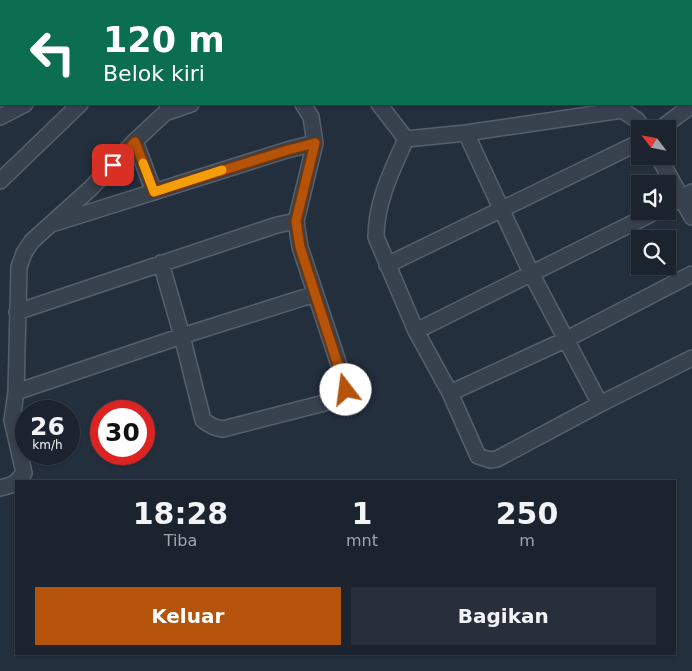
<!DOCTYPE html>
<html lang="id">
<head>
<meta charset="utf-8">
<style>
	body { margin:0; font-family:"DejaVu Sans",sans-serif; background:#282f3a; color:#f1f3f6; height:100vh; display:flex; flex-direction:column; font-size:19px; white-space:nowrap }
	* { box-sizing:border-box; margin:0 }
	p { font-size:16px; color:#a0a4aa }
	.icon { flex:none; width:28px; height:28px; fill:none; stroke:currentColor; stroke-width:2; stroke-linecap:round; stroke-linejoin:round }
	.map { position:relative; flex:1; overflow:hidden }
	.sheet { position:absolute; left:15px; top:480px; width:661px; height:175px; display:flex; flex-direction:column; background:#1b232e; border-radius:0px; box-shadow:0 1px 4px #0004,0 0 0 1px #39404a }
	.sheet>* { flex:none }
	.banner { position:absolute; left:0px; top:0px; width:692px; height:105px; box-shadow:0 1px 4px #0004,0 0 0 1px #39404a; background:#0b6e4f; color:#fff; overflow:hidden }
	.needle { width:32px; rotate:302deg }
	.fabs { position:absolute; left:631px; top:120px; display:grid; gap:10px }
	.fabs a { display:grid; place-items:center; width:45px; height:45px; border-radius:0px; background:#1b232e; box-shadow:0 1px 4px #0004,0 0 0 1px #39404a; font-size:25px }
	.speed { position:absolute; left:15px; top:400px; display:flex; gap:10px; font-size:25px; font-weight:700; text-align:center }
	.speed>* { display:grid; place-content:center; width:65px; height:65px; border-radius:50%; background:#1b232e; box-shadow:0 1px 4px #0004,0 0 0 1px #39404a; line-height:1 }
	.speed small { font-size:12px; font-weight:400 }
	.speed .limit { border:8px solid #d22; background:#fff; color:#111 }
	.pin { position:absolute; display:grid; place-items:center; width:42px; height:42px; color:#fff; margin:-21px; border-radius:10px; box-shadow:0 2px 8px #0006 }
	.me { position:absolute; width:55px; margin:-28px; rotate:345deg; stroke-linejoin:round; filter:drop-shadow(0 0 4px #0008) }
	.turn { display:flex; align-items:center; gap:18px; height:105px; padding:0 20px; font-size:22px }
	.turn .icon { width:65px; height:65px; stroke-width:2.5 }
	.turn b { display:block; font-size:35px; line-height:42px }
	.eta { display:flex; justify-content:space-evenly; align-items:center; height:85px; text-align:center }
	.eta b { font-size:30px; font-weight:800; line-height:35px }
	.primary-button { display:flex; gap:10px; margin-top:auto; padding:10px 20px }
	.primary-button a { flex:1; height:58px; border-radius:0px; background:#b45309; color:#fff; font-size:20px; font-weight:800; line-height:58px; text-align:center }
	.primary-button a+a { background:#282f3a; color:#f1f3f6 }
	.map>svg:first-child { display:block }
</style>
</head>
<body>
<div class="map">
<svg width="692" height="671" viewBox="0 0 692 671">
	<rect width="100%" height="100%" fill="#242f3e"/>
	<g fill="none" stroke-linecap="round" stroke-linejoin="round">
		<g stroke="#565f6c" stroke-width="18">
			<path id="street" d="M297,0L298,1
				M398,0L402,1
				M98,1L100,0
				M175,1L176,0
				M261,1L263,0
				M541,1V0
				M0,51H1
				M379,104L406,139C392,170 376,202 376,237L416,331L450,393L478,456L490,460L497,459L600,404L692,358
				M165,113L191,104
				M0,117L25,104
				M660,129L692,105
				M466,133L531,273L600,404
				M406,139L466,133L622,110L637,120L643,129
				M135,141L154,192
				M658,156L692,217
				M0,181L80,104
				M668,206L692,192
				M55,223L287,150L315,143
				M161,263L182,336L203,420C209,425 214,428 223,429L340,399L345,394L346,386L300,247L296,221L315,143L311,117L303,104
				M387,265L640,142
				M17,312L277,225L296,221
				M416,331L657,211
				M16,392L182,336L315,294
				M450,393L567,339L692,274
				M17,481L24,473L12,420L16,392L19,267L24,253L32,241L91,188L135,141L165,113L171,104
				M0,488L11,485L16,482"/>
		</g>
		<use href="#street" stroke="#38414e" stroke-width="15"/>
	</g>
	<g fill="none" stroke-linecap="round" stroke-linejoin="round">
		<g stroke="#753606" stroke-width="12">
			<path id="route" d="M113,165L135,142L154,192L288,150L315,143L296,221L300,247L346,390"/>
		</g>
		<use href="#route" stroke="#b45309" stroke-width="9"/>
		<path stroke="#f59e0b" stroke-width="9" d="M143,163L154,192L222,170"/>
	</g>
</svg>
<div class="fabs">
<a><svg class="needle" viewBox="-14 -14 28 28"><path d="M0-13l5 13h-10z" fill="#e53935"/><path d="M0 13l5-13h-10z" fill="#a0a4aa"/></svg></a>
<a><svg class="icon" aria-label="sound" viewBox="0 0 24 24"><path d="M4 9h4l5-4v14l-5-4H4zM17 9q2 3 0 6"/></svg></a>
<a><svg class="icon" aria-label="search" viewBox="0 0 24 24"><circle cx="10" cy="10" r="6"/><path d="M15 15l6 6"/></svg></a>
</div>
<div class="speed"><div>26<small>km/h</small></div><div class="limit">30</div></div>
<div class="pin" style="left:113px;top:165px;background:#d93025"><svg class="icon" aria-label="arrive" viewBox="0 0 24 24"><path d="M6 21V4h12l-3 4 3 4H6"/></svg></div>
<svg class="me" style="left:346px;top:390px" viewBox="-20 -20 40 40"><circle r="19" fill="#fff"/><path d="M0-13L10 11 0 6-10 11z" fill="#b45309"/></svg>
<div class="banner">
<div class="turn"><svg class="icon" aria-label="left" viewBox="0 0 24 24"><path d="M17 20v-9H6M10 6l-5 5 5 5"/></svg><div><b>120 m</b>Belok kiri</div></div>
</div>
<section class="sheet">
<div class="eta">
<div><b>18:28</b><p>Tiba</p></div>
<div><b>1</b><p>mnt</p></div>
<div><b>250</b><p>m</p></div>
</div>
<div class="primary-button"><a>Keluar</a><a>Bagikan</a></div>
</section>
</div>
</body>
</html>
